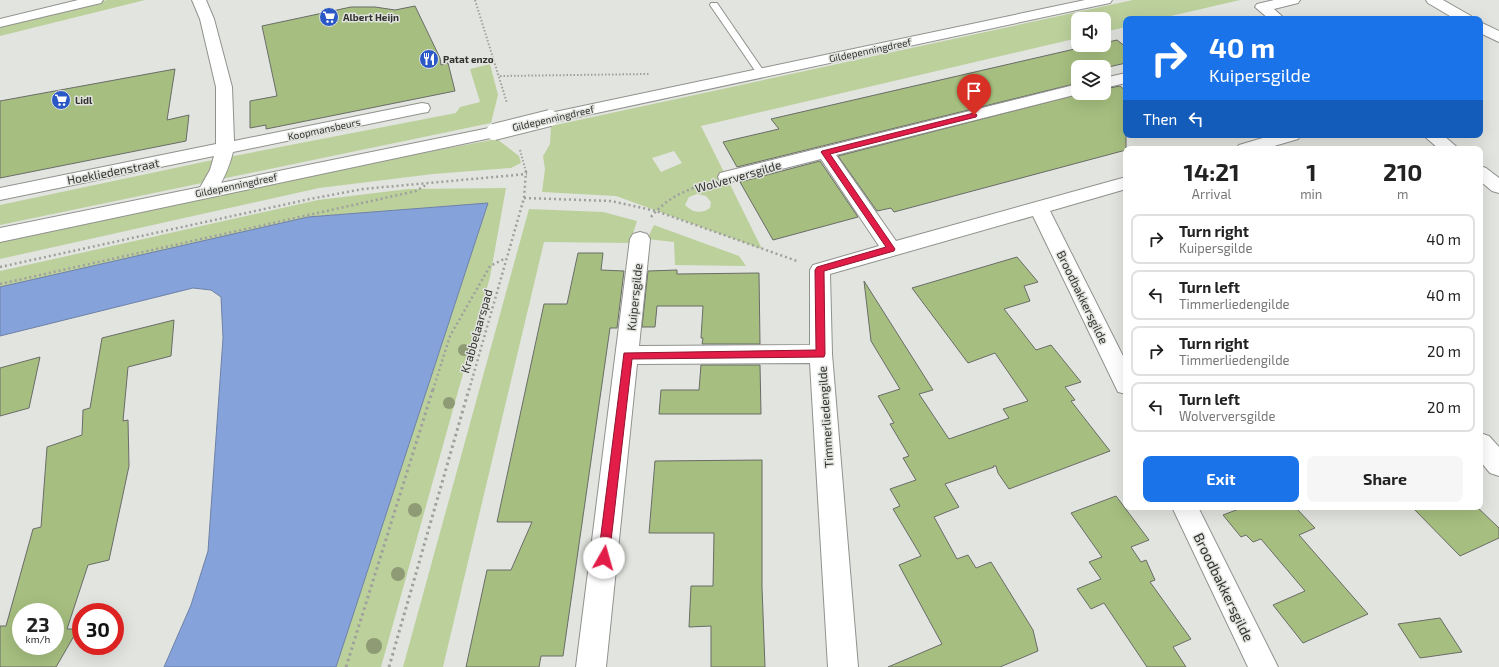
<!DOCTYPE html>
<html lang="en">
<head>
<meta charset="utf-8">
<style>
	body { margin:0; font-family:"Exo 2",sans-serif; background:#f6f6f6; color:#222; height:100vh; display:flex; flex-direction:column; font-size:15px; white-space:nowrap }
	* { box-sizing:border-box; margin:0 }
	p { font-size:13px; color:#767676 }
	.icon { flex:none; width:22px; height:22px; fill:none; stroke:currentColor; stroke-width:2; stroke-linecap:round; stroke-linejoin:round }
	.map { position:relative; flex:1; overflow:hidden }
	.side { position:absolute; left:1123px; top:146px; width:360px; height:364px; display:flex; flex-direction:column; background:#fff; border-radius:8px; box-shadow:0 4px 16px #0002 }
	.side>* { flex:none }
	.banner { position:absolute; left:1123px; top:16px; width:360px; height:122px; border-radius:8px; box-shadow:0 4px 16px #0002; background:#1a73e8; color:#fff; overflow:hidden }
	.controls { position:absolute; left:1071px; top:12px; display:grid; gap:8px }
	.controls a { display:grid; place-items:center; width:40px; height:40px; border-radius:8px; background:#fff; box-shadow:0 4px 16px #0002; font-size:20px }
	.speed { position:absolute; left:12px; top:603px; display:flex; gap:8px; font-size:20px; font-weight:700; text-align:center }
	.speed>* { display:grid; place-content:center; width:52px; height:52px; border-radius:50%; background:#fff; box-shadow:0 4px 16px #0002; line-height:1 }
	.speed small { font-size:10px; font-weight:400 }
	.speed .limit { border:6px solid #d22; background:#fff; color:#111 }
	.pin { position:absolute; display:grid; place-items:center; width:34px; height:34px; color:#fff; margin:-41px -17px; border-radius:50% 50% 50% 0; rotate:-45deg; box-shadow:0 0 4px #0007 }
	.pin .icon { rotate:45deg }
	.me { position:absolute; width:44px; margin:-22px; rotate:7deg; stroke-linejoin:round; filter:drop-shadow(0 0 3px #0008) }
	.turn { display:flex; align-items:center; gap:14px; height:84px; padding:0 20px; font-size:18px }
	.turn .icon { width:52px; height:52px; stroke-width:2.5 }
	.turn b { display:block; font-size:28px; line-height:34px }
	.then { display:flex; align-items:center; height:38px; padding:0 20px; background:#0003; gap:8px; font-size:15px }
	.eta { display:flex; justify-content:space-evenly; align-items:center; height:68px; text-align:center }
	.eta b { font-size:24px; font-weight:700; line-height:28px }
	.button { display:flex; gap:8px; margin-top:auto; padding:8px 20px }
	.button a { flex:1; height:46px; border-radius:8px; background:#1a73e8; color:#fff; font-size:16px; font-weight:700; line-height:46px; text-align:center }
	.button a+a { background:#f6f6f6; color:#222 }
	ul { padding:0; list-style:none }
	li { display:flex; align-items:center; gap:12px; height:50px; margin:0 8px 6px; padding:0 12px; border:2px solid #e0e0e0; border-radius:8px }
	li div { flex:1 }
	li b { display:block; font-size:15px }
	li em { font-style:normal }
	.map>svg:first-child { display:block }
</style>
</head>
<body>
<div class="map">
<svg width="1499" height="667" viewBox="0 0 1499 667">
	<rect width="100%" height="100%" fill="#e2e4df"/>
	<path fill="#bcd09c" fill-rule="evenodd" d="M107,0H145L0,36V27Z
		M1133,0H1240L1158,19H1126V27L1104,32V19H1078V38L701,126L762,249L616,196L542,192L545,169L543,156L550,144L551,126ZM674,151L682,163L661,172L652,158ZM697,194L706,196L711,202L710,208C701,214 693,213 685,205L689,197Z
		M490,64L498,95L491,123L0,225V205L208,161L456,113L460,107L480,102L470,69Z
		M497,139L519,156L521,163L511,168L433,174L319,188L0,259V242L389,159Z
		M506,188L490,277L381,667H336L488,203L308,217L0,287V271L318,200L408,189Z
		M529,209L603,212L637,221L630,243L544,242L443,667H403Z
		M654,225L739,256L746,266L675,265L674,242L647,239Z"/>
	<path fill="#86a2da" stroke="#6d81a7" d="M488,203L336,667H164L191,605L208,551L223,338L221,297L211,290L193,288L0,336V287L308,217Z"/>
	<path fill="#a6be7f" stroke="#6a6c68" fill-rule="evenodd" d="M415,6L440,58L441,65L448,63L455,91L266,129V125L250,128V101L277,96L262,26L351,7H375L395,10Z
		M1117,40L1126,47V63L1104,68L1078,67V83L737,167L723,142L779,129L771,119L1092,45H1104V43Z
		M175,69L167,120L189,115L186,141L0,178V101Z
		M1120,86L1126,91V150L894,212L891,208L877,211L838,156L1083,93H1104V89Z
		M820,161L858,217L773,240L740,182Z
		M578,253H603L601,270L624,271L617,328H610L563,656H541L539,667H466L487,570H511L532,522H497L544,304H567Z
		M1017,257L1038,282L1024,286L1030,301L1004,309L1036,350L1051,345L1081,382L1065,387L1075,400L1071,401L1110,451L1009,489L998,473L996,466H993L994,467L945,484L959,507L934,517L957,559L968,555L976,568L991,562L1033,630L1038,651L1000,667H888L942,644L899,565L921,556L893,509L900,506L890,489L916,480L903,458L909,456L890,424L894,423L878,396L900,389L871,341L864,281L933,390L919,394L949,439L1009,418L1003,409L1028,401L995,353L968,363L912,288Z
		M677,270V274L759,273L760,344H702L703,338H701L703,306H657L655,327H642L648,271Z
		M174,320L171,356L128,367L123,421L128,420L129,466L109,560L88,565L67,629H78L56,667H0V626H6L33,529L41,527L47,447L82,435L83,410L90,408L102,338ZM21,612H55V646H21Z
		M40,357L29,408L0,416V368Z
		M701,365H760L761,414H659L661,390H699Z
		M762,460V587L765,667H711V626L689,627L691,586H713L714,533H649L655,461Z
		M1116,496L1149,540L1131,547L1141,562L1146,560L1155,580L1150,582L1191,639L1173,647L1186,667H1147L1104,603L1091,609L1077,589L1101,579L1089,562L1102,557L1071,513Z
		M1244,507H1295L1315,528L1299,535L1368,614L1303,643L1273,605L1305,591L1261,539L1253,542L1246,535L1241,537L1223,515Z
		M1412,507H1477L1499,528V538L1460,556Z
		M1440,618L1462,652L1420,658L1398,624Z"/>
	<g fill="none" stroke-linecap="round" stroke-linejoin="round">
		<g stroke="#90928e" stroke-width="2">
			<path id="lane" d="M711,3H717L765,73L764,75H758L710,5Z"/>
		</g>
		<g stroke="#90928e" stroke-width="2">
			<path id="street" d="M78,0H103L101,3L0,27V19Z
				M192,0H206L214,19L232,87L234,141L422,103L428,104L430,108L428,112L422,113L233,152C229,168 223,181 214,195L207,197L200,195L198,191L210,170L214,156L0,200V188L216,144V87L200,19Z
				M1274,0H1300L1298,3L1274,9L1285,19H1269L1255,7L1257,4Z
				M1426,0H1443L1471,16L1473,19H1455L1428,3Z
				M1480,22L1499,31V42L1480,33Z
				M1126,73V83L1104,88V78Z
				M1078,84V93H1082L836,155L896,241L1126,177V189L1050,211L1126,362V394L1118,392L1033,216L830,274L832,354L858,667H828L810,363L637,364L606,667H576L630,239L633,234L640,232L647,234L650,239L639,346L810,345V270L813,265L879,246L821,159L727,183L720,181L718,177L720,173Z
				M1273,135H1301L1298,139L1264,149H1236L1239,145Z
				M1423,135H1443L1459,149H1439Z
				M1480,166L1486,168L1499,178V193L1492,191L1480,181Z
				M1480,433L1489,436L1499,447V476L1490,473L1480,461Z
				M1172,507H1198L1278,667H1248Z"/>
		</g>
		<g stroke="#90928e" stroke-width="2">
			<path id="secondary" d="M1085,0H1112L1110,3L1105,4L550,123L544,122L541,118L544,114L550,113Z
				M494,127L500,128L503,132L500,136L0,242V228Z"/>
		</g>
		<path stroke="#9fa09d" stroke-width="2" stroke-dasharray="1.5 2" stroke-linecap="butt" d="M475,0L507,103
			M500,76L649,74
			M520,150L526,172"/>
		<path stroke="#9fa09d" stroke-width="2.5" stroke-dasharray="2 3" stroke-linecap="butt" d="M524,198L611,201L656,211L797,261
			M651,217C665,200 682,191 703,185
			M0,267L310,199L363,189L527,174
			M0,284L416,191L426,185
			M433,390L450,336L490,266L506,258
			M469,390L524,198L526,171"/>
		<path stroke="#9fa09d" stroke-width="3" stroke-dasharray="2.5 3.5" stroke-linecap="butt" d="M346,667L433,389
			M389,667L469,389"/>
		<use href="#lane" fill="#fff" fill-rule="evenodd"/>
		<use href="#street" fill="#fff" fill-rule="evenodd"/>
		<use href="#secondary" fill="#fff" fill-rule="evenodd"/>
		<g stroke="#90928e" stroke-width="18" stroke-linecap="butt">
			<path id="secondary-bridge" d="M494,132L550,118"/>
		</g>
		<use href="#secondary-bridge" stroke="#fff" stroke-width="16"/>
	</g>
	<g fill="#8e9b74">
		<circle cx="464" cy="350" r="6"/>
		<circle cx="449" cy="403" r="6"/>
		<circle cx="415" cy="510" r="7"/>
		<circle cx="398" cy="574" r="7"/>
		<circle cx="374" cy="646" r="8"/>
	</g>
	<path fill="#e11d48" stroke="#92132f" d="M974,113L977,115L976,117L830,154L895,249L894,251L824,271L825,354L824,357L632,359L609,558L608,562L604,563L600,562L598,558L624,353L816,350L815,270L817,267L886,247L821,152L822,151Z"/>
	<defs>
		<g id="supermarket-disc" transform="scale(1)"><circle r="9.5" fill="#2a58c6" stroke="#e2e4df"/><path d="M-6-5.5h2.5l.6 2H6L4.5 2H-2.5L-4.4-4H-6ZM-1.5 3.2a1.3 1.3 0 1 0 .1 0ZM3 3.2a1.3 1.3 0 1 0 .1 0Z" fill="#fff"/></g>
		<g id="restaurant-disc" transform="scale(1)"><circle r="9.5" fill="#2a58c6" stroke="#e2e4df"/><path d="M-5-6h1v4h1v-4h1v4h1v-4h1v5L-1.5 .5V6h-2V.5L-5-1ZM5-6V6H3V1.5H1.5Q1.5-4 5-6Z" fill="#fff"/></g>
	</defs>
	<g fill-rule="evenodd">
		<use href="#supermarket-disc" x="329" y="17"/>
		<use href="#restaurant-disc" x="429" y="59"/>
		<use href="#supermarket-disc" x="61" y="100"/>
	</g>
	<g text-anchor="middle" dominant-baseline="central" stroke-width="3" stroke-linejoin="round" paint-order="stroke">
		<g font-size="10" font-weight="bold" fill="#323331" stroke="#e2e4df" text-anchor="start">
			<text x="343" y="17">Albert Heijn</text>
			<text x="443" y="59">Patat enzo</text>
			<text x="75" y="100">Lidl</text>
		</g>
		<g font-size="10" fill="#323331" stroke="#e2e4df">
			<text transform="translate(870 50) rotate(-12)">Gildepenningdreef</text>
			<text transform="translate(553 118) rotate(-13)">Gildepenningdreef</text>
			<text transform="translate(324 129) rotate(-12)">Koopmansbeurs</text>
			<text transform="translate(236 185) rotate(-12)">Gildepenningdreef</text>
		</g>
		<g font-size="12" fill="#323331" stroke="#e2e4df">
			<text transform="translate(113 171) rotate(-11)">Hoekliedenstraat</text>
			<text transform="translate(738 176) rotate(-16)">Wolverversgilde</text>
			<text transform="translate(634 297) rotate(-84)">Kuipersgilde</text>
			<text transform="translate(1083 297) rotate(64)">Broodbakkersgilde</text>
			<text transform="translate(476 331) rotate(-74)">Krabbelaarspad</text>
			<text transform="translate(825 417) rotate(-94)">Timmerliedengilde</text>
		</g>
		<g font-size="14" fill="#323331" stroke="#e2e4df">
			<text transform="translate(1224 587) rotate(64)">Broodbakkersgilde</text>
		</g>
	</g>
</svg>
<div class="controls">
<a><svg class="icon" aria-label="sound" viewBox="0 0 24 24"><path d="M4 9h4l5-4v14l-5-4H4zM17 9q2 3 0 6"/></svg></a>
<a><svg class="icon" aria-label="layers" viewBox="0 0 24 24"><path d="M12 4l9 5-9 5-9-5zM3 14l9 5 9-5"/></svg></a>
</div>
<div class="speed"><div>23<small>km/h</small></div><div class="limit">30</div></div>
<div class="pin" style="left:974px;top:115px;background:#d93025"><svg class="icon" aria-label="arrive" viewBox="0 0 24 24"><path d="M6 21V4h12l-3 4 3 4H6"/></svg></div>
<svg class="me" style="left:604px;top:558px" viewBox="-20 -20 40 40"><circle r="19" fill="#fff"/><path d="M0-13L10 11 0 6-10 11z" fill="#e11d48"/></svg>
<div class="banner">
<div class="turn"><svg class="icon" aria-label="right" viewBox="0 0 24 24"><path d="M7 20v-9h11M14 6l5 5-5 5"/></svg><div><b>40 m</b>Kuipersgilde</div></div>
<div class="then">Then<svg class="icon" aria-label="left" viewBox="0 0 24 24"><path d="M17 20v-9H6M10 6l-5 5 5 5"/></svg></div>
</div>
<section class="side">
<div class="eta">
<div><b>14:21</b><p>Arrival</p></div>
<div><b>1</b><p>min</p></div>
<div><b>210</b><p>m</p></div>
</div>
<ul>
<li><svg class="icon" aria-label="right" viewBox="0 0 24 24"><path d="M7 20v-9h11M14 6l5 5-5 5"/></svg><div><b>Turn right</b><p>Kuipersgilde</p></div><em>40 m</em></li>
<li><svg class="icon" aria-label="left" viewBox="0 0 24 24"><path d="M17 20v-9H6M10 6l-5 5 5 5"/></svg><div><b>Turn left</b><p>Timmerliedengilde</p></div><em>40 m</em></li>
<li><svg class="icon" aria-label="right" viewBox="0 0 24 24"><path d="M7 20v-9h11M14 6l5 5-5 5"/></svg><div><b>Turn right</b><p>Timmerliedengilde</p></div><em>20 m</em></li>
<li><svg class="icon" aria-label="left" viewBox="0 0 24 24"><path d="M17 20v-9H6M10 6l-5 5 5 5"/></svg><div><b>Turn left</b><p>Wolverversgilde</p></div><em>20 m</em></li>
</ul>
<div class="button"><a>Exit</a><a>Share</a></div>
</section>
</div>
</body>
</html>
